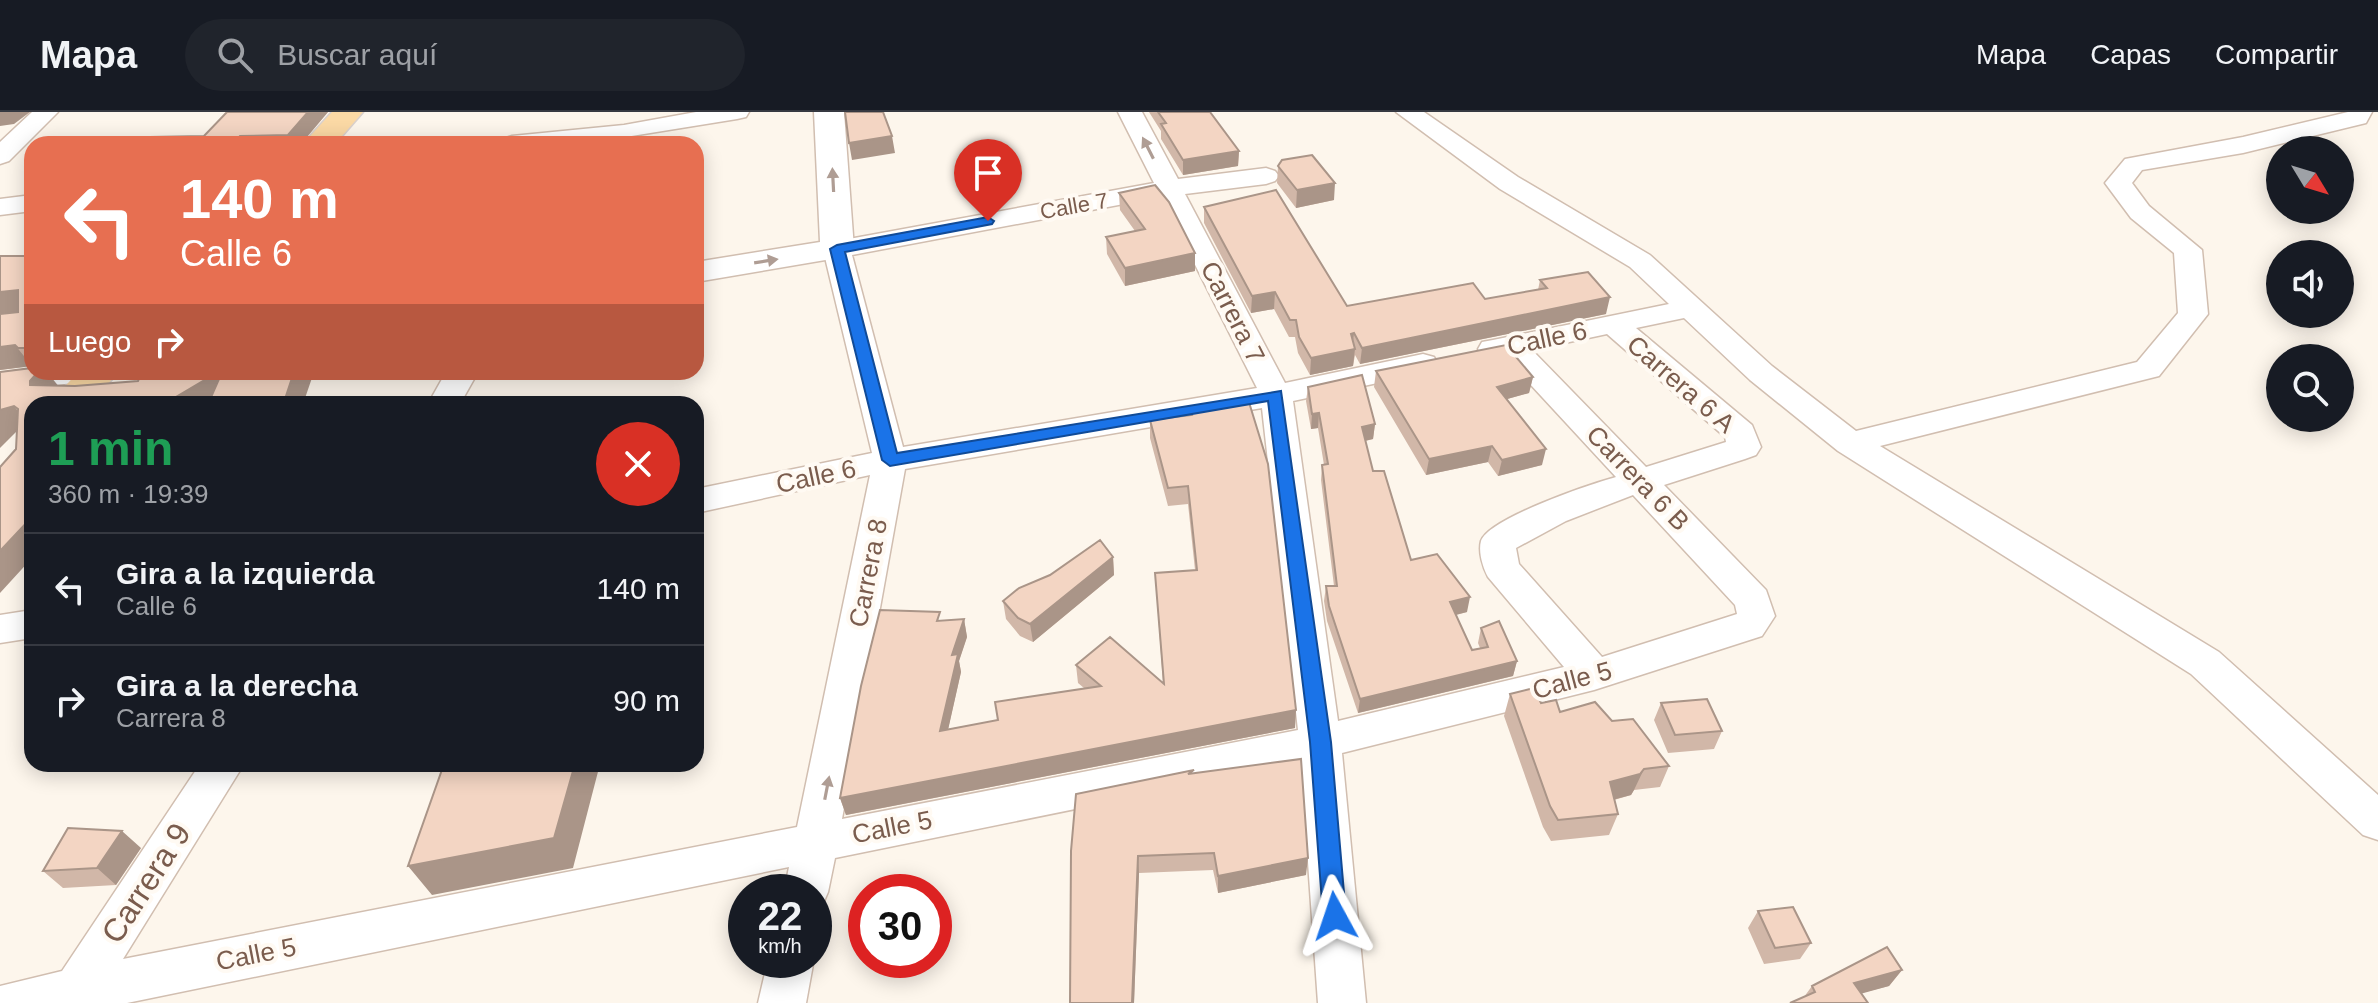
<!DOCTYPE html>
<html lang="es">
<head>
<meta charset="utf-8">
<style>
	body { margin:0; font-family:Arial,sans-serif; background:#20242c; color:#f1f3f6; height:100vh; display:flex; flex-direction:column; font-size:30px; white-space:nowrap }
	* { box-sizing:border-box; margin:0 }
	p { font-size:26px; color:#9ea1a6 }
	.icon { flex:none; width:44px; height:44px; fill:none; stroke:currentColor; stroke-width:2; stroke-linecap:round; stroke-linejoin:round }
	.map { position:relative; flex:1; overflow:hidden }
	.details { position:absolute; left:24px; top:284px; width:680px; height:376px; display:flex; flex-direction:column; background:#171b24; border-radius:24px; box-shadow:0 4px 20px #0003 }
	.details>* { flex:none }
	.hud { position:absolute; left:24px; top:24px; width:680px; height:244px; border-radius:24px; box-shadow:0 4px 20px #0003; background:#e76f51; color:#fff; overflow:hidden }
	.needle { width:52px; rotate:128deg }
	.buttons { position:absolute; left:2266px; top:24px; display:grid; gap:16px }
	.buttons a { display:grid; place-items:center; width:88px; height:88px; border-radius:50%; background:#171b24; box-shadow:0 4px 20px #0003; font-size:40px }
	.speed { position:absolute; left:728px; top:762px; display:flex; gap:16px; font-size:40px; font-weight:700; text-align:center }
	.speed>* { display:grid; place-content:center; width:104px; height:104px; border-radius:50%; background:#171b24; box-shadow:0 4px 20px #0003; line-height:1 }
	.speed small { font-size:20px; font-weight:400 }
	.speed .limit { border:12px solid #d22; background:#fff; color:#111 }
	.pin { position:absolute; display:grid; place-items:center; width:68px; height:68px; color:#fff; margin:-82px -34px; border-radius:50% 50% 50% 0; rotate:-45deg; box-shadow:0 0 8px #0007 }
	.pin .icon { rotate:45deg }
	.me { position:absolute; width:88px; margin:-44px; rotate:355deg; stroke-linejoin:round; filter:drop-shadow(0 0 6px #0008) }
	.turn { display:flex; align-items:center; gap:28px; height:168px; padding:0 24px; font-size:36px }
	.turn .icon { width:104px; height:104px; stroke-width:2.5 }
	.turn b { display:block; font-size:56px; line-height:68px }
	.then { display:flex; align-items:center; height:76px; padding:0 24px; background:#0003; gap:16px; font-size:30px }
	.round { display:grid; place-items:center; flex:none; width:84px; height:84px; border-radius:42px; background:#20242c }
	.head { display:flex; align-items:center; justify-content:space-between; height:136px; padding:0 24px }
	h1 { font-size:48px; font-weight:700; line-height:60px; color:#1e9e55 }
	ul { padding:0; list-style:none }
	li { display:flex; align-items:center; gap:24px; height:112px; padding:0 24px; border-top:2px solid #363941 }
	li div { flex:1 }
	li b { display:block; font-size:30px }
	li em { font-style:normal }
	header { display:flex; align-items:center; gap:48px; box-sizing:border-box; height:112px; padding:0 40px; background:#171b24; border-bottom:2px solid #363941 }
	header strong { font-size:38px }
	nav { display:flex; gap:44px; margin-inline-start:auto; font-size:28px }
	.search { width:560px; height:72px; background:#20242c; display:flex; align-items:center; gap:20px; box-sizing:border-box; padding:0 28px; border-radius:44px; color:#9ea1a6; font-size:30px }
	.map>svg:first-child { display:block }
</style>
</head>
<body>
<header>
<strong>Mapa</strong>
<div class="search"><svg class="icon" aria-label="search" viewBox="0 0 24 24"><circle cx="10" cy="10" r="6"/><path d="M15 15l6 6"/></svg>Buscar aquí</div>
<nav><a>Mapa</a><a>Capas</a><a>Compartir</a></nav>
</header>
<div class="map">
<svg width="2378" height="891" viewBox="0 0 2378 891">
	<rect width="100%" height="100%" fill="#fdf6ec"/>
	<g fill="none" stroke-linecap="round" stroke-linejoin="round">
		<g stroke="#d1beb0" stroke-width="3">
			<path id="minor" d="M32,0H58L9,49L0,52V30Z
				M696,0H749L746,5L737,7L582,32H499L503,27L512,24L624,13Z
				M1118,0H1142L1178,67L1266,56L1275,59L1279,64L1275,69L1266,72L1185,82L1285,271L1423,242L1434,245L1438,252L1434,259L1293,289L1338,609L1564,555L1488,465C1483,456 1478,440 1481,429C1489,406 1591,372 1616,365L1504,244L1493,246L1482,244L1478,237L1482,230L1493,228L1669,192L1630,155L1500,77L1396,0H1424L1518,65L1650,143L1772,254L1856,319L2137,250L2178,201L2174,141L2131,106L2105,71L2125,47L2243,25L2348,0H2372L2366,11L2243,41L2142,58L2132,71L2149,94L2202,138L2208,202L2159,264L1880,334L2219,540L2378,683V728L2363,723L2191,562L1838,339L1750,268L1684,206L1636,216L1752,313L1761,335L1756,343L1745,347L1664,373L1766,478L1775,504L1762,524L1594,578L1342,641L1366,891H1318L1301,651L835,746L828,780L822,794L814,797V780H784L789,755L127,891H0V874L62,859L200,652H244L123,847L797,715L870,363L696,401V377L872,341L823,137L827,131L1154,71ZM1161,85L1257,276L903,335L852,143ZM1607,222L1725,325L1726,330L1646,355L1532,238ZM1262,296L1298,618L842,707L905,357ZM1633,383L1735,493L1737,502L1602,545L1519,452L1516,436L1566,409Z
				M32,83V99L0,103V87Z
				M32,257V260H95L90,267L79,270L0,281V261Z
				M446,260H478L460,292H428Z
				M32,498V526L0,531V503Z
				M768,848L814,847L806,891H758Z"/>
		</g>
		<g stroke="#d1beb0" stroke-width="3">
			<path id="tertiary" d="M814,0H844L854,137L849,144L696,170V150L820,130Z"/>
		</g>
		<g stroke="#dad1cd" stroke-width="3">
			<path id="primary" d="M332,0H363L335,32H303Z
				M78,260H118L91,292H49Z"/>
		</g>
		<use href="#minor" fill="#fff" fill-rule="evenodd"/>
		<use href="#tertiary" fill="#fff" fill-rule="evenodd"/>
		<use href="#primary" fill="#fbd9a5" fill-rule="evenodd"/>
	</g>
	<path fill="#d1b7a8" d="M328,0L301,32H90L204,24Z
		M1149,0H1210L1239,39L1238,54L1183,63L1161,27V19Z
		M1278,54L1334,88L1296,96L1277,71Z
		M1119,81L1195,159L1125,174L1107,142L1106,125L1135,119L1120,98Z
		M1204,95L1347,194L1485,187L1538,178L1540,168L1606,202L1360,252L1355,243L1353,254L1310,263L1298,241L1295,225H1289L1274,197L1251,201L1204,111Z
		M0,144H32V254L0,258Z
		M1376,259L1533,265L1529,281L1507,287L1542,353L1498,364L1488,350L1426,363L1374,275Z
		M1308,275L1375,312L1373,327L1365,329L1373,359L1411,448L1467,500L1456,503L1472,538L1480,536L1478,531L1481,516L1517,549L1513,564L1358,601L1327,509L1324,489L1326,474H1334L1321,368L1322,353H1324L1318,316L1311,317L1306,289Z
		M1190,297L1295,616L846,703L840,686L941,509L964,507L967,525L959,549L961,560L948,617L998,608L1084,576L1078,571L1076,553L1163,571L1155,461L1195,458L1188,392L1168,394L1150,326V308L1190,303Z
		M1113,445L1114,463L1033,530L1020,524L1006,507L1003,489Z
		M1510,582L1541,591L1560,600L1612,609L1669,654L1660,675L1634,678L1631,683L1614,688L1618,702L1609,723L1551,729L1543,715L1504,604Z
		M1661,591L1722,619L1714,637L1668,641L1654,608Z
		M1194,661L1306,763L1218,781L1213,758L1139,761L1134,891H1070L1071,739Z
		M141,736L116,773L63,776L43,759Z
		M1758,799L1811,831L1800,847L1764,852L1748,816Z
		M1902,858L1889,874L1861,881L1804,885L1812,874Z"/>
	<path fill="#aa9588" d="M0,0H30L14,12L0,14Z
		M308,0H328L301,32H293L288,23Z
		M240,24L244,32H233Z
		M892,24L895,41L852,48L849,31Z
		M1239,39L1238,54L1183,63V48Z
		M1335,71L1334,88L1296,96L1297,78Z
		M1195,141V159L1125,174V156Z
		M18,178L32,199L0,203V180Z
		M1275,180L1274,197L1251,201L1252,184Z
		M1610,185L1606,202L1360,252L1362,236Z
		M1354,221L1352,238L1355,237L1353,254L1310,263L1311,246Z
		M15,233L32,254L0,258V235Z
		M38,260H47L60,276L30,273V269Z
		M218,260H225L214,292H164Z
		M294,260H314L303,292H251Z
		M1533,265L1529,281L1493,291L1497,275Z
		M14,294L31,315L16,320L0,336V298Z
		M1319,301L1318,316L1311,317L1312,302Z
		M1375,312L1373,327L1360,330L1362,315Z
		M1492,334L1488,350L1426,363L1429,347Z
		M1546,337L1542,353L1498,364L1502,348Z
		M32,405V446L0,481V439Z
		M1113,445L1114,463L1033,530L1030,512Z
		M1470,485L1467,500L1447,505L1450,490Z
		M964,507L967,525L959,549L961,560L944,636L940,619L952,543Z
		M1517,549L1513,564L1358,601L1360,587Z
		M1296,598L1295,616L846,703L840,686Z
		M575,652H600L573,756L432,783L408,754Z
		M1644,657L1634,678L1631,683L1601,691L1610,670Z
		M122,719L141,736L116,773L97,756Z
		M1138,744L1139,761L1134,891H1132Z
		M1308,746L1306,763L1218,781V764Z
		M1902,858L1889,874L1842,887L1854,871Z"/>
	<path fill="#f3d5c3" stroke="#aa9588" stroke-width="2" d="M227,0H308L288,23L240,24L233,32H90L96,26L204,24Z
		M845,0H883L892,24L849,31Z
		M1158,0H1210L1239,39L1183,48L1161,12L1166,11Z
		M1312,43L1335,71L1297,78L1278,54L1282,48Z
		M1155,73L1169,90L1195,141L1125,156L1106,125L1145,117L1119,81Z
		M1276,78L1347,194L1473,171L1485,187L1547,176L1540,168L1588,160L1610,185L1362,236L1354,221L1351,222L1355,237L1311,246L1299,225L1296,208H1290L1275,180L1252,184L1204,95Z
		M0,144H32V236H18L15,233L0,235V202L18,200V178L0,180Z
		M1506,233L1533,265L1497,275L1546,337L1502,348L1492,334L1429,347L1376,259Z
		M32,256V260H38L30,269V273L75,274L138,269L142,260H218L164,292H32V405L0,439V355L16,337L18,297L14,294L0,298V260Z
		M222,260H294L285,287L251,292H208Z
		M1362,263L1375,312L1362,315L1373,359H1384L1411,448L1437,442L1470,485L1450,490L1472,538L1488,535L1481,516L1499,509L1517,549L1360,587L1329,494L1326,474H1337L1322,353L1328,352L1319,301L1312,302L1308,275Z
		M1248,287L1268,352L1296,598L840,686L861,574L880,498L940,500L937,509L964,507L952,543L958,542L940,619L998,608L995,590L1101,574L1076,553L1110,525L1164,572L1155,461L1197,458L1188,374L1168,376L1150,308L1192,303L1190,297Z
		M371,289L372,292H349Z
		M1100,428L1113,445L1030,512L1018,506L1003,489L1019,476L1050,463Z
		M1534,576L1541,591L1556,588L1560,600L1595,590L1612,609L1633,607L1669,654L1644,657L1640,662L1610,670L1618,702L1558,708L1550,694L1510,582Z
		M1707,587L1722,619L1675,623L1661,591Z
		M1301,647L1308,746L1218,764L1214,741L1138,744L1132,891H1070L1071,739L1076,682L1194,658L1188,662Z
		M444,652H575L554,726L408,754Z
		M68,716L122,719L97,756L43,759Z
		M1793,795L1811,831L1775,836L1758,799Z
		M1887,835L1902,858L1854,871L1868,891H1790L1815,880L1812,874Z"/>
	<defs><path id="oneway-solid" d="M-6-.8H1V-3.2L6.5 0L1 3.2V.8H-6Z" transform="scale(2)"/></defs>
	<g fill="#af9d94">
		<use href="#oneway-solid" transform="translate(1148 36) rotate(-117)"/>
		<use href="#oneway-solid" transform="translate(833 68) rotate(-93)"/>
		<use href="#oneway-solid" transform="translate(766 149) rotate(-9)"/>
		<use href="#oneway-solid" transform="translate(827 676) rotate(-79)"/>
	</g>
	<path fill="#1a73e8" stroke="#114b97" stroke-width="2" d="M988,105L994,109L992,112L845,140L897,341L1281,279L1331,630L1346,804L1343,811L1335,814L1327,811L1323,804L1310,630L1268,289L890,354L882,348L830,137L837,133Z"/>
	<g text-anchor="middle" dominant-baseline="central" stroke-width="8" stroke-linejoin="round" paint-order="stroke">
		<g font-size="22" fill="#7a5c4d" stroke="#fffaf3">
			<text transform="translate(1074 94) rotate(-10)">Calle 7</text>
		</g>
		<g font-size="26" fill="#7a5c4d" stroke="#fffaf3">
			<text transform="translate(1233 200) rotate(63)">Carrera 7</text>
			<text transform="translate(1547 226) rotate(-12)">Calle 6</text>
			<text transform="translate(1681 272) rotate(41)">Carrera 6 A</text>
			<text transform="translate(816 364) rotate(-12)">Calle 6</text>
			<text transform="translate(1638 366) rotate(46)">Carrera 6 B</text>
			<text transform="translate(868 461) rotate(-79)">Carrera 8</text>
			<text transform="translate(1572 568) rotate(-15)">Calle 5</text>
			<text transform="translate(892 715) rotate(-11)">Calle 5</text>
			<text transform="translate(256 842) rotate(-11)">Calle 5</text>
		</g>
		<g font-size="32" fill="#7a5c4d" stroke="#fffaf3">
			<text transform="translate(146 771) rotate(-57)">Carrera 9</text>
		</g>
	</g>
</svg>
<div class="buttons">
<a><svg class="needle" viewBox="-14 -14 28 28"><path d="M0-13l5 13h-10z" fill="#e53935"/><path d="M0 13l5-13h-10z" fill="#9ea1a6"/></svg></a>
<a><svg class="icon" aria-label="sound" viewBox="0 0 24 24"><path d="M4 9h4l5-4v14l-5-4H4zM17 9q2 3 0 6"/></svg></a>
<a><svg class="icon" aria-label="search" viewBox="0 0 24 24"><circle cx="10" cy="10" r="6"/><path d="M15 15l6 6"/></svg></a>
</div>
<div class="speed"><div>22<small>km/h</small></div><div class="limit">30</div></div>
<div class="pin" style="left:988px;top:109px;background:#d93025"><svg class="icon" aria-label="arrive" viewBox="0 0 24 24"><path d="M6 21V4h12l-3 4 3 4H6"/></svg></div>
<svg class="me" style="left:1335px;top:804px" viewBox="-20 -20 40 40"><path d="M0-17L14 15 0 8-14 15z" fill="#1a73e8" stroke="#fff" stroke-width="4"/></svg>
<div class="hud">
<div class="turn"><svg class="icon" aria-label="left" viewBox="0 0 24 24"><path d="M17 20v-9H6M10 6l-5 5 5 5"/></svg><div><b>140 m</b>Calle 6</div></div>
<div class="then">Luego<svg class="icon" aria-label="right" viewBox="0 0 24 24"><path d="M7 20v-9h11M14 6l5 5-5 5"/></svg></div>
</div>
<section class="details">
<div class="head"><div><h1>1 min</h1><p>360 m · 19:39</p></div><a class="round" style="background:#d93025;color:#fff"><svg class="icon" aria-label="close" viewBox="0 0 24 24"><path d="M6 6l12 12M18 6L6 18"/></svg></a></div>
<ul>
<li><svg class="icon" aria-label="left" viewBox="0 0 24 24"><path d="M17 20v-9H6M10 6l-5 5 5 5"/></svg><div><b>Gira a la izquierda</b><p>Calle 6</p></div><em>140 m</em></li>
<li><svg class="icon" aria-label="right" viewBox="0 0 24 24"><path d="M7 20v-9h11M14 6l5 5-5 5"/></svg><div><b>Gira a la derecha</b><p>Carrera 8</p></div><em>90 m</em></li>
</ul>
</section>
</div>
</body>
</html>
